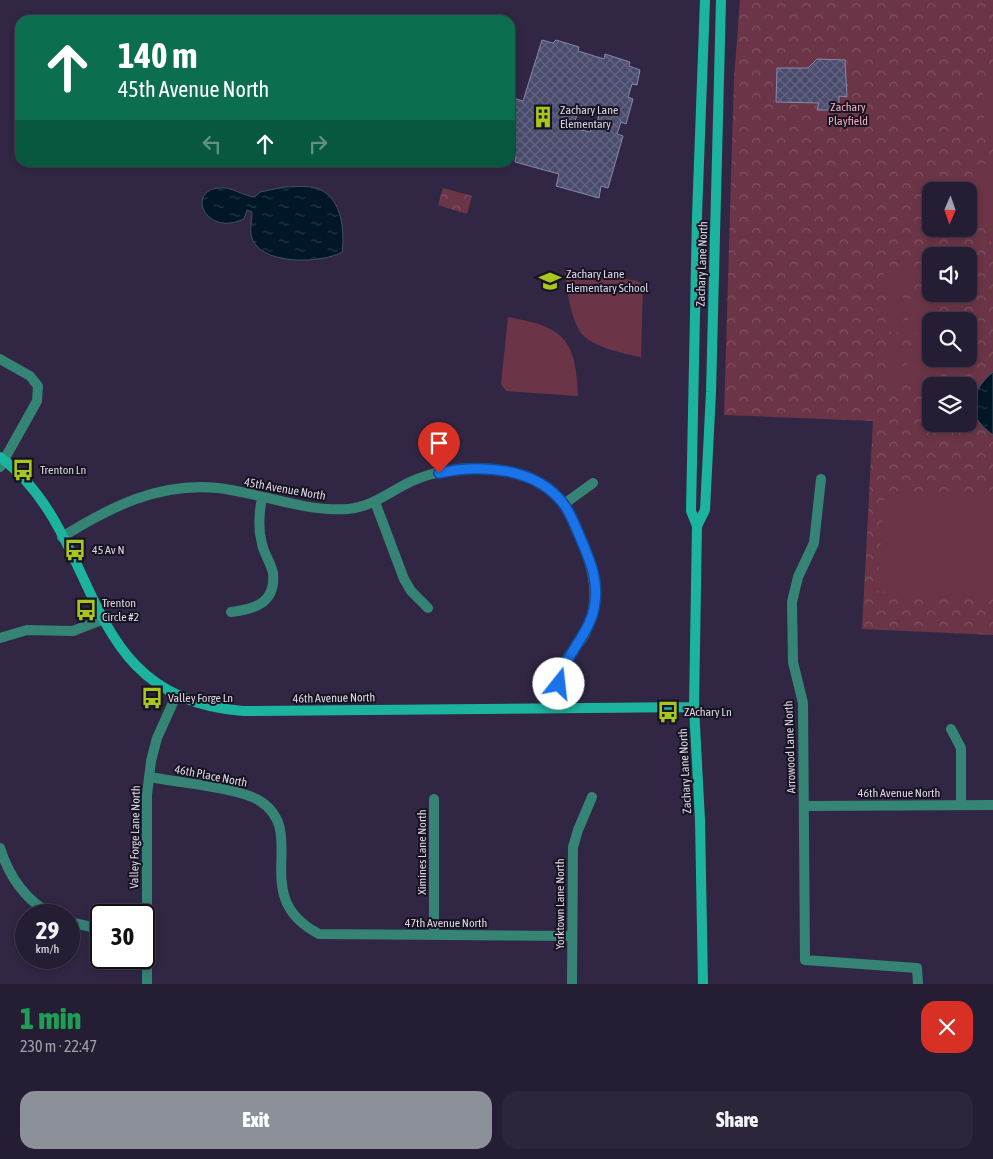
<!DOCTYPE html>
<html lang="en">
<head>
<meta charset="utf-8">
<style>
	body { margin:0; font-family:"Asap Condensed",sans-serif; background:#2d263b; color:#f1f3f6; height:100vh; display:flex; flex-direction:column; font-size:19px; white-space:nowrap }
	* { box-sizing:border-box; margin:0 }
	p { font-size:16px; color:#a3a2ac }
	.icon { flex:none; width:28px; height:28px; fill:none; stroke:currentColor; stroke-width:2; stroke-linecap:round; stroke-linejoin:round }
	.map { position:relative; height:984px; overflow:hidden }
	.panel { display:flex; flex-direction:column; background:#251d33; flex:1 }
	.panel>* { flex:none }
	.guide { position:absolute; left:15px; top:15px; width:500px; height:152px; border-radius:15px; box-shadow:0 2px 8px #0003,0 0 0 1px #423b4e; background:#0b6e4f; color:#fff; overflow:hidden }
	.needle { width:32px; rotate:182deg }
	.controls { position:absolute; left:922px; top:182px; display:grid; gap:10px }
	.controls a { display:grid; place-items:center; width:55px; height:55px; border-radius:10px; background:#251d33; box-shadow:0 2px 8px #0003,0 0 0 1px #423b4e; font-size:25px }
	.speed { position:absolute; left:15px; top:904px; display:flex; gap:10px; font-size:25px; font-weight:700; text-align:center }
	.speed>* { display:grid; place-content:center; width:65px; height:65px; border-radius:50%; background:#251d33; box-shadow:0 2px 8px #0003,0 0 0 1px #423b4e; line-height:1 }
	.speed small { font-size:12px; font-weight:400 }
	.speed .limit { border:2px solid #111; border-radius:8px; background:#fff; color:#111 }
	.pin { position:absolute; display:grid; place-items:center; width:42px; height:42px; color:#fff; margin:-51px -21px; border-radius:50% 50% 50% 0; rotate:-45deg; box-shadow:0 0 5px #0007 }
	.pin .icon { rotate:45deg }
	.me { position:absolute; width:55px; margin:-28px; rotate:16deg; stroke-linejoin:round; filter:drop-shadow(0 0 4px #0008) }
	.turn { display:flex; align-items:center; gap:18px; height:105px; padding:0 20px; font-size:22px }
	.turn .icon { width:65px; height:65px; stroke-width:2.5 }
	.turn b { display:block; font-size:35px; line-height:42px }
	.lanes { display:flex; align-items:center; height:48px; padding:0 20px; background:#0003; justify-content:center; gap:25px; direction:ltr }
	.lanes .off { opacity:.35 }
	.round { display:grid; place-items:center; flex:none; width:52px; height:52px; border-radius:15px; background:#2d263b }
	.summary { display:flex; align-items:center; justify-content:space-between; height:85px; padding:0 20px }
	h1 { font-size:30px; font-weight:800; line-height:38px; color:#1e9e55 }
	.button { display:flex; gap:10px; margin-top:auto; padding:10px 20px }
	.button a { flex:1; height:58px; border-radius:15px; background:#8c9099; color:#fff; font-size:20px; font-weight:800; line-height:58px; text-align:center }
	.button a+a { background:#2d263b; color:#f1f3f6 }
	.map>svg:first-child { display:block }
</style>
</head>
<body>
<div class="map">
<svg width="993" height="984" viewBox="0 0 993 984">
	<defs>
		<pattern id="park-crowns" width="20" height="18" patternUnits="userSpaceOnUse" patternTransform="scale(1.25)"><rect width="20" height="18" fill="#6b3547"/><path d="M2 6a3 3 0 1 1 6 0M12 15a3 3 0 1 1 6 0" fill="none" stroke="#805262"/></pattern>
		<pattern id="water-ripples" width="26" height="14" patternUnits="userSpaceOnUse" patternTransform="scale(1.25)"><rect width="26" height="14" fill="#001728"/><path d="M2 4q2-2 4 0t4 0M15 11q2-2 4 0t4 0" fill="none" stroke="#253847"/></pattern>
		<pattern id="building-cross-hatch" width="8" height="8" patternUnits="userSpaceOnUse" patternTransform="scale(1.25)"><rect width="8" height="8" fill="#494c6c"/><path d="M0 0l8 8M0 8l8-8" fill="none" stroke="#636581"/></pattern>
	</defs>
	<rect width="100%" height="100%" fill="#312744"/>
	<path fill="url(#park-crowns)" fill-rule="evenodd" d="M740,0H993V635L862,629L873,421L724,415L734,78ZM931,191H969V229H931ZM931,256H969V294H931ZM931,321H969V359H931ZM931,386H969V424H931Z
		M443,188L472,196L467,214L438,205Z"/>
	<path fill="#6b3547" d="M993,60V136L987,137L981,99Z
		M972,164H993V245L976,215Z
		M884,267L913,268V289H884Z
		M564,269L638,281L643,286L641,357C625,354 592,347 581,333C570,317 567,288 564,269Z
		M888,298H904L903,333L887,332Z
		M909,298L925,299L924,333H908Z
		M508,317C564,327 576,339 578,396L506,391L501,384Z
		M886,351H903L902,385H886Z
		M907,351H924L923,386H907Z
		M885,491L993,496V597L877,591Z"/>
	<path fill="url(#water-ripples)" stroke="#425062" d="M284,187C296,187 308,185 319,189C342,198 345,232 342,252C322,264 257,266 251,235C250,228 252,219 252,212L247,210L244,219C206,237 186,192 218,188C232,186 242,196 255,197L260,192Z
		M993,372V435L982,426L971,410C974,393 980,383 993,372Z"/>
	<path fill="url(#building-cross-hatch)" stroke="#8588ac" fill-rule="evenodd" d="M542,40L553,43L556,40L579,47L578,51L604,59L605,54L630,62L629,66L640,70L637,85L632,84L628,97L633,99L626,124L621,122L617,134L623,136L608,188L601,186L599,198L556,186L559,174L515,162L516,157L510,155V97L523,101ZM581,106L600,110L596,127L592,126L590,132L573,128L578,111L580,112Z
		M817,59L845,60L847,97L839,96V110H817L819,103L776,102L777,68H808Z"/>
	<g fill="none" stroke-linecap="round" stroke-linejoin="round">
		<path stroke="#358476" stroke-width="10" d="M0,359L30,376L38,386L37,401L0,467
			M821,479L814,543L798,577L792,602L793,662L803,703L805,960L917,968L918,984
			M375,502L404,579L411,591L428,608
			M564,504L593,483
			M62,537C110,507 159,482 218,488C261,493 303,512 348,509C372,507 389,492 410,482C456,461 530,460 564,505C572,514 576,527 581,538C594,572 601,598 586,632C581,643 572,650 566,660C558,675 559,692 560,708
			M231,612C255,609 276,603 273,573C271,563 264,554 262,544C258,529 259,513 262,498
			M0,638L27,630L73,631L104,619
			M951,729L961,748V805
			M149,777C176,782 240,788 260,801C310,833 247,897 319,934L572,936
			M805,806L993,805
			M0,848C9,876 26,901 53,915
			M69,922L101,929
			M434,935V799
			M147,984V795L151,761L157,738L176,696
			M572,984L573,847L578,830L592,797"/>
		<path stroke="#1cb49f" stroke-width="10" d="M0,457C106,537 75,699 243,711L694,707
			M697,526L705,510L711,392L721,0
			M703,984L700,820L694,707L697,526L691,511L697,216L705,0"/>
	</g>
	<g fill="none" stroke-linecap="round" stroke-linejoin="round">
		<g stroke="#114b97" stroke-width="12">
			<path id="route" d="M439,473C481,464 538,467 565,506C573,518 577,531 583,544C591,563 598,581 595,602C592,634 564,653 559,684"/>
		</g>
		<use href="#route" stroke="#1a73e8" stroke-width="9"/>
	</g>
	<defs>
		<g id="building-bare" transform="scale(1.725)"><path d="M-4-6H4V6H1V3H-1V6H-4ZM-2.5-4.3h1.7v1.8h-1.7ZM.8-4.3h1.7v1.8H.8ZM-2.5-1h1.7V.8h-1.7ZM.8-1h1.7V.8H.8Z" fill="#a9c71a" stroke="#171320" stroke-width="2.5" paint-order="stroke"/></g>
		<g id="school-bare" transform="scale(1.725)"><path d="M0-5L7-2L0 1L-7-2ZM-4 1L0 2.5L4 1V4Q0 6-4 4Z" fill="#a9c71a" stroke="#171320" stroke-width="2.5" paint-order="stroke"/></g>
		<g id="bus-bare" transform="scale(1.725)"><path d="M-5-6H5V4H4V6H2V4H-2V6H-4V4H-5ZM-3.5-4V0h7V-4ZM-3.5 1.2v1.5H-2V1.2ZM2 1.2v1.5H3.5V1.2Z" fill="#a9c71a" stroke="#171320" stroke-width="2.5" paint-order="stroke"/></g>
	</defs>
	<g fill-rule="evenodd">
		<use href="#building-bare" x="543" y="117"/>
		<use href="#school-bare" x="550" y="281"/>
		<use href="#bus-bare" x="23" y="470"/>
		<use href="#bus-bare" x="75" y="550"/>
		<use href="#bus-bare" x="86" y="610"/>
		<use href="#bus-bare" x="152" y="698"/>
		<use href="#bus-bare" x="668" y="712"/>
	</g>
	<g text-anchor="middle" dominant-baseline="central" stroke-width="4" stroke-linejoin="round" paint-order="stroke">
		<g font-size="12" fill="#f4abc0" stroke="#171320">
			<text x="848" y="107">Zachary<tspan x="848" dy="14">Playfield</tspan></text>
		</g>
		<g font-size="12" fill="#dcd6e9" stroke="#171320" text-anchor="start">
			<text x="560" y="110">Zachary Lane<tspan x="560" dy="14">Elementary</tspan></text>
			<text x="566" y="274">Zachary Lane<tspan x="566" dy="14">Elementary School</tspan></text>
			<text x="40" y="470">Trenton Ln</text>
			<text x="92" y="550">45 Av N</text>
			<text x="102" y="603">Trenton<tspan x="102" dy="14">Circle #2</tspan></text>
			<text x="168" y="698">Valley Forge Ln</text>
			<text x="684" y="712">ZAchary Ln</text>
		</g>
		<g font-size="12" fill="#dcd6e9" stroke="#171320">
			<text transform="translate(702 264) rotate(-88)">Zachary Lane North</text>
			<text transform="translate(285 489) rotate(10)">45th Avenue North</text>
			<text transform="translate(334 698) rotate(-1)">46th Avenue North</text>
			<text transform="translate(790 747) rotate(-92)">Arrowood Lane North</text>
			<text transform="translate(685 771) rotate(-93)">Zachary Lane North</text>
			<text transform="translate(211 776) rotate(11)">46th Place North</text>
			<text x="899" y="793">46th Avenue North</text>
			<text transform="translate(135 837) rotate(-89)">Valley Forge Lane North</text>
			<text transform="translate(422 852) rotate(-90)">Ximines Lane North</text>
			<text transform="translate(560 904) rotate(-90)">Yorktown Lane North</text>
			<text x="446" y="923">47th Avenue North</text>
		</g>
	</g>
</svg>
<div class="controls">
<a><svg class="needle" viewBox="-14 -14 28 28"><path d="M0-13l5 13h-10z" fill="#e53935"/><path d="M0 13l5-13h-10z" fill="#a3a2ac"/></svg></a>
<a><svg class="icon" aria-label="sound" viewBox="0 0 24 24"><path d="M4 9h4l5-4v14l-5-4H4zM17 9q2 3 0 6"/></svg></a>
<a><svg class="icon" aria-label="search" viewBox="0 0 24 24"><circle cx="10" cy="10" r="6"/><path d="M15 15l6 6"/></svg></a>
<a><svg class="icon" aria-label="layers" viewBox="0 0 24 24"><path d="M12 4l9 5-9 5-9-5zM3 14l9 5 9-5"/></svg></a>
</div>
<div class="speed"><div>29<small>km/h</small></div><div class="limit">30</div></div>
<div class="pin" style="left:439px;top:473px;background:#d93025"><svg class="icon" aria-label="arrive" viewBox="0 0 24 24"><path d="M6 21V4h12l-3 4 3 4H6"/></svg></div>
<svg class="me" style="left:559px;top:684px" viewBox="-20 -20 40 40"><circle r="19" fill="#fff"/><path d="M0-13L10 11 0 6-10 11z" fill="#1a73e8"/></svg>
<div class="guide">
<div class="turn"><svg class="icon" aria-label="ahead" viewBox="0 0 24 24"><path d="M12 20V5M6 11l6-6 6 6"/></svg><div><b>140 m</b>45th Avenue North</div></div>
<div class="lanes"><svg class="icon off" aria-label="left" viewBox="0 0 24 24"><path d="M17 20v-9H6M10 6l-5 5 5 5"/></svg><svg class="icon" aria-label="ahead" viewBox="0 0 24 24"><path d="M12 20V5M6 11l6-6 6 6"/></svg><svg class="icon off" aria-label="right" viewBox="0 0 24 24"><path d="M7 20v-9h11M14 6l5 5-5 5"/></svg></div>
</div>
</div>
<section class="panel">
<div class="summary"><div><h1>1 min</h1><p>230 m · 22:47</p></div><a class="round" style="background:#d93025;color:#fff"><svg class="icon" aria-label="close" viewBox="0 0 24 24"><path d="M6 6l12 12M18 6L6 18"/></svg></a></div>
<div class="button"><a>Exit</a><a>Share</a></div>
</section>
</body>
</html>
